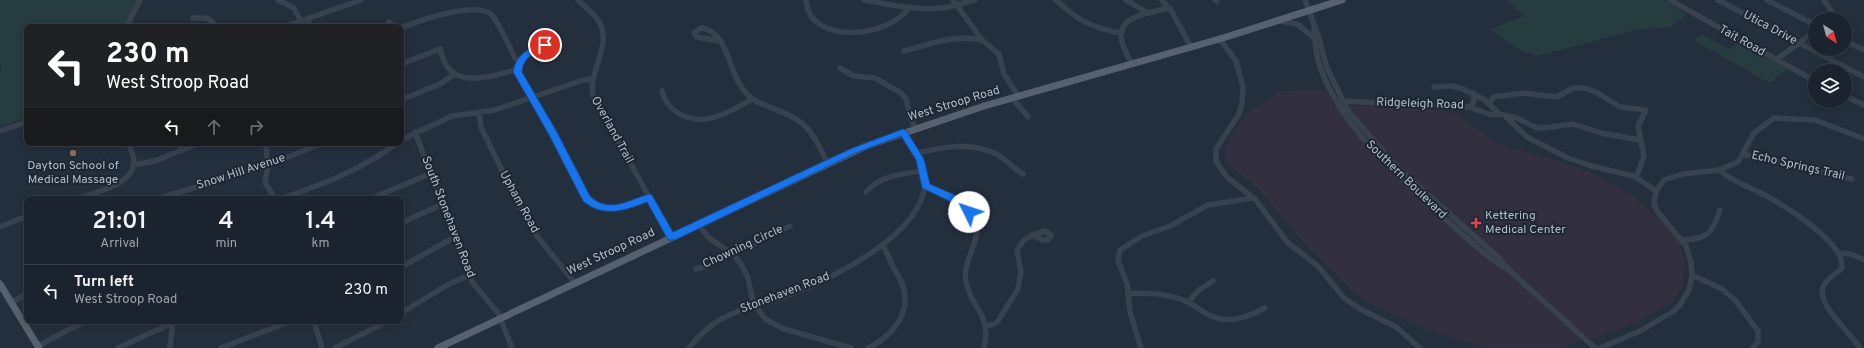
<!DOCTYPE html>
<html lang="en">
<head>
<meta charset="utf-8">
<style>
	body { margin:0; font-family:Overpass,sans-serif; background:#242b36; color:#f1f3f6; height:100vh; display:flex; flex-direction:column; font-size:15px; white-space:nowrap }
	* { box-sizing:border-box; margin:0 }
	p { font-size:13px; color:#a0a4aa }
	.icon { flex:none; width:22px; height:22px; fill:none; stroke:currentColor; stroke-width:2; stroke-linecap:round; stroke-linejoin:round }
	.map { position:relative; flex:1; overflow:hidden }
	.side { position:absolute; left:24px; top:196px; width:380px; height:128px; display:flex; flex-direction:column; background:#1b232e; border-radius:8px; box-shadow:0 2px 10px #0003,0 0 0 1px #39404a }
	.side>* { flex:none }
	.banner { position:absolute; left:24px; top:24px; width:380px; height:122px; border-radius:8px; box-shadow:0 2px 10px #0003,0 0 0 1px #39404a; background:#202124; color:#fff; overflow:hidden }
	.needle { width:26px; rotate:144deg }
	.fabs { position:absolute; left:1808px; top:12px; display:grid; gap:8px }
	.fabs a { display:grid; place-items:center; width:44px; height:44px; border-radius:50%; background:#1b232e; box-shadow:0 2px 10px #0003,0 0 0 1px #39404a; font-size:20px }
	.pin { position:absolute; display:grid; place-items:center; width:34px; height:34px; color:#fff; margin:-17px; border:2px solid #fff; border-radius:50%; box-shadow:0 1px 4px #0007 }
	.me { position:absolute; width:44px; margin:-22px; rotate:311deg; stroke-linejoin:round; filter:drop-shadow(0 0 3px #0008) }
	.turn { display:flex; align-items:center; gap:14px; height:84px; padding:0 16px; font-size:18px }
	.turn .icon { width:52px; height:52px; stroke-width:2.5 }
	.turn b { display:block; font-size:28px; line-height:34px }
	.lanes { display:flex; align-items:center; height:38px; padding:0 16px; background:#0003; justify-content:center; gap:20px; direction:ltr }
	.lanes .off { opacity:.35 }
	.eta { display:flex; justify-content:space-evenly; align-items:center; height:68px; text-align:center }
	.eta b { font-size:24px; font-weight:600; line-height:28px }
	ul { padding:0; list-style:none }
	li { display:flex; align-items:center; gap:12px; height:52px; padding:0 16px; border-top:1px solid #39404a }
	li div { flex:1 }
	li b { display:block; font-size:15px }
	li em { font-style:normal }
	.map>svg:first-child { display:block }
</style>
</head>
<body>
<div class="map">
<svg width="1864" height="348" viewBox="0 0 1864 348">
	<rect width="100%" height="100%" fill="#242f3e"/>
	<path fill="#32303f" d="M1326,90L1334,106H1368L1443,109L1461,117L1493,141L1506,147L1550,158L1592,173L1632,195L1673,232L1680,244L1685,261L1682,288L1673,301L1638,321L1600,336L1578,340L1565,348H1489L1430,331L1363,300L1306,246L1257,187L1230,166L1225,154L1229,138L1246,114L1280,91Z"/>
	<path fill="#263c3f" d="M0,0H140L126,27H27V117L0,127V70L2,69L0,65Z
		M1507,0H1663L1687,14L1670,27L1641,29L1536,56L1516,48L1490,29L1524,16Z
		M1701,34L1729,49L1739,42L1787,69L1770,83L1693,40Z"/>
	<g fill="none" stroke-linecap="round" stroke-linejoin="round">
		<path stroke="#38414e" stroke-width="5.5" d="M278,0L294,8L301,21
			M578,0C584,7 593,12 598,20C614,44 588,70 593,95L671,237
			M806,0C809,47 892,37 909,7
			M864,0C891,5 920,12 948,7C957,5 966,2 975,0
			M953,0L982,40L999,54L1004,74L1019,97
			M1056,0C1077,20 1092,28 1121,33
			M1126,0L1148,13
			M1162,0L1172,12L1191,47
			M1215,0L1217,1
			M1305,0L1318,35L1327,68L1348,111L1398,168L1497,256L1509,270L1595,348
			M1670,0L1815,81
			M1718,0L1864,77
			M1767,0L1815,25
			M1824,0L1832,12L1831,19
			M193,18C203,18 211,16 215,27
			M307,19L311,27
			M1280,21L1297,24L1313,37
			M389,22L394,27
			M126,27L140,0
			M284,27L361,0
			M1314,27C1315,38 1315,50 1318,60C1338,135 1434,208 1491,259L1504,267
			M401,28C418,21 477,0 492,15C500,25 509,46 515,58L520,61
			M1219,38L1236,61L1243,87L1242,103L1239,114L1216,149V161L1221,169L1228,178L1255,199L1288,243L1318,266L1344,298L1360,309L1396,327L1420,348
			M720,41L697,37L694,33L701,28C721,30 727,54 733,70C749,114 775,101 803,124C815,134 820,150 828,163
			M1845,41L1864,50
			M545,45C532,50 518,56 518,72L552,132L586,198C606,215 627,207 649,197
			M440,49C442,57 445,66 451,71C465,85 501,75 517,69
			M904,51C930,44 955,34 982,40
			M1776,60L1815,31
			M401,64L440,49
			M1132,64C1105,20 1132,16 1170,8
			M840,68L854,76L875,78L901,93L906,99L910,117L915,128
			M1434,87L1452,86L1463,89L1485,100L1499,114L1517,118L1535,127L1543,128L1573,124L1601,133L1640,140
			M662,91C664,100 670,108 678,113C703,128 729,113 752,99
			M1845,96L1864,105
			M1013,99L1028,117
			M401,100L440,84L455,74
			M1340,101L1470,107L1491,115L1499,114
			M1490,103L1493,97L1523,93L1557,97L1573,88H1584L1596,92L1620,107L1646,110L1638,126L1644,156L1636,178
			M1470,107L1474,102L1473,93
			M479,113L481,127L521,210L537,236L575,283
			M1506,117L1527,137L1568,158L1591,166L1634,176L1656,191
			M0,131L27,122
			M415,132L472,282L498,313L512,348
			M401,140L452,116L495,110L583,80L591,79
			M180,143L181,150
			M266,147L268,165L265,182L275,199
			M917,153C944,147 973,141 998,155C1007,160 1014,169 1023,174
			M1743,154L1852,179
			M133,165L155,161L199,143
			M1719,170C1731,181 1745,185 1759,192C1780,203 1845,241 1842,268C1837,274 1828,277 1824,285C1814,303 1851,333 1860,348
			M925,186C947,194 985,212 975,241C971,255 963,268 966,282C972,310 992,314 984,348
			M866,192C881,175 902,174 924,171
			M76,199C94,193 134,185 134,161C134,155 130,149 128,143
			M157,199L268,165L323,143
			M281,199C322,184 362,170 397,143
			M370,199L432,173
			M401,223L443,204
			M698,224L709,238L733,254L741,264L748,278L753,302L765,319L784,329L851,348
			M0,227L27,216
			M1045,231L1051,235L1048,240H1043L1032,235Z
			M1682,240C1708,238 1712,235 1720,210
			M1839,253L1851,254L1864,260
			M401,267L455,237
			M696,269L707,266L790,226
			M1692,275L1722,289L1735,300L1758,331V342L1753,348
			M1128,293C1146,293 1165,293 1183,300C1191,303 1199,309 1207,314C1227,325 1246,318 1265,308
			M1188,302L1199,290L1213,281
			M11,303L27,294
			M401,313L449,284L470,275
			M314,321L322,348
			M986,326L994,324L998,321L1018,289L1021,272L1017,250L1024,240L1032,235
			M38,346L85,321
			M118,348L177,321
			M170,348L173,321
			M221,348L291,321
			M335,348L388,321
			M689,348C697,338 706,328 718,321C738,308 763,305 786,296C829,280 924,235 925,182C925,164 912,146 903,132
			M868,348C891,337 912,314 903,286C901,279 897,274 893,267C889,260 888,252 882,245
			M1141,348L1130,312L1127,283L1118,261L1120,250L1142,236L1170,226L1208,205L1253,198
			M1600,348L1640,331L1674,311L1680,305L1689,290L1692,275L1691,263L1686,246L1657,211L1654,204L1656,191L1664,180L1683,174L1719,170L1738,162L1754,133L1774,118L1815,120L1864,139"/>
		<path stroke="#56606e" stroke-width="7" d="M0,284L39,348
			M438,348L866,146L984,106L1223,38L1342,0"/>
	</g>
	<path fill="#1a73e8" stroke="#114b97" d="M545,43H548V47C535,52 523,57 522,72L557,132L590,196C609,214 628,200 649,194L652,195L673,232L850,149L903,129L906,130L924,159L930,184L955,195L974,212L972,215H966L949,201L922,188L916,160L901,136L856,153L675,240H668L647,202C625,211 602,218 583,201L548,133L513,72C515,55 530,47 545,43Z"/>
	<circle fill="#8d6e63" stroke="#1d2633" stroke-width="1.5" cx="73" cy="153" r="4"/>
	<path fill="#e0444e" stroke="#1d2633" stroke-width="1.5" d="M1474 217h4v4h4v4h-4v4h-4v-4h-4v-4h4z"/>
	<g text-anchor="middle" dominant-baseline="central" stroke-width="4" stroke-linejoin="round" paint-order="stroke">
		<g font-size="12" fill="#b4bcc9" stroke="#1d2633">
			<text transform="translate(1770 28) rotate(28)">Utica Drive</text>
			<text transform="translate(1742 41) rotate(29)">Tait Road</text>
			<text transform="translate(954 104) rotate(-17)">West Stroop Road</text>
			<text transform="translate(1420 104) rotate(2)">Ridgeleigh Road</text>
			<text transform="translate(612 130) rotate(61)">Overland Trail</text>
			<text transform="translate(1798 166) rotate(13)">Echo Springs Trail</text>
			<text transform="translate(241 172) rotate(-18)">Snow Hill Avenue</text>
			<text transform="translate(1406 180) rotate(44)">Southern Boulevard</text>
			<text transform="translate(519 202) rotate(61)">Upham Road</text>
			<text transform="translate(448 217) rotate(69)">South Stonehaven Road</text>
			<text transform="translate(743 247) rotate(-25)">Chowning Circle</text>
			<text transform="translate(611 252) rotate(-25)">West Stroop Road</text>
			<text transform="translate(785 293) rotate(-21)">Stonehaven Road</text>
		</g>
		<g font-size="12" fill="#b4bcc9" stroke="#1d2633">
			<text x="73" y="166">Dayton School of<tspan x="73" dy="14">Medical Massage</tspan></text>
			<text x="1485" y="216" text-anchor="start">Kettering<tspan x="1485" dy="14">Medical Center</tspan></text>
		</g>
	</g>
</svg>
<div class="fabs">
<a><svg class="needle" viewBox="-14 -14 28 28"><path d="M0-13l5 13h-10z" fill="#e53935"/><path d="M0 13l5-13h-10z" fill="#a0a4aa"/></svg></a>
<a><svg class="icon" aria-label="layers" viewBox="0 0 24 24"><path d="M12 4l9 5-9 5-9-5zM3 14l9 5 9-5"/></svg></a>
</div>
<div class="pin" style="left:545px;top:45px;background:#d93025"><svg class="icon" aria-label="arrive" viewBox="0 0 24 24"><path d="M6 21V4h12l-3 4 3 4H6"/></svg></div>
<svg class="me" style="left:969px;top:212px" viewBox="-20 -20 40 40"><circle r="19" fill="#fff"/><path d="M0-13L10 11 0 6-10 11z" fill="#1a73e8"/></svg>
<div class="banner">
<div class="turn"><svg class="icon" aria-label="left" viewBox="0 0 24 24"><path d="M17 20v-9H6M10 6l-5 5 5 5"/></svg><div><b>230 m</b>West Stroop Road</div></div>
<div class="lanes"><svg class="icon" aria-label="left" viewBox="0 0 24 24"><path d="M17 20v-9H6M10 6l-5 5 5 5"/></svg><svg class="icon off" aria-label="ahead" viewBox="0 0 24 24"><path d="M12 20V5M6 11l6-6 6 6"/></svg><svg class="icon off" aria-label="right" viewBox="0 0 24 24"><path d="M7 20v-9h11M14 6l5 5-5 5"/></svg></div>
</div>
<section class="side">
<div class="eta">
<div><b>21:01</b><p>Arrival</p></div>
<div><b>4</b><p>min</p></div>
<div><b>1.4</b><p>km</p></div>
</div>
<ul>
<li><svg class="icon" aria-label="left" viewBox="0 0 24 24"><path d="M17 20v-9H6M10 6l-5 5 5 5"/></svg><div><b>Turn left</b><p>West Stroop Road</p></div><em>230 m</em></li>
</ul>
</section>
</div>
</body>
</html>
